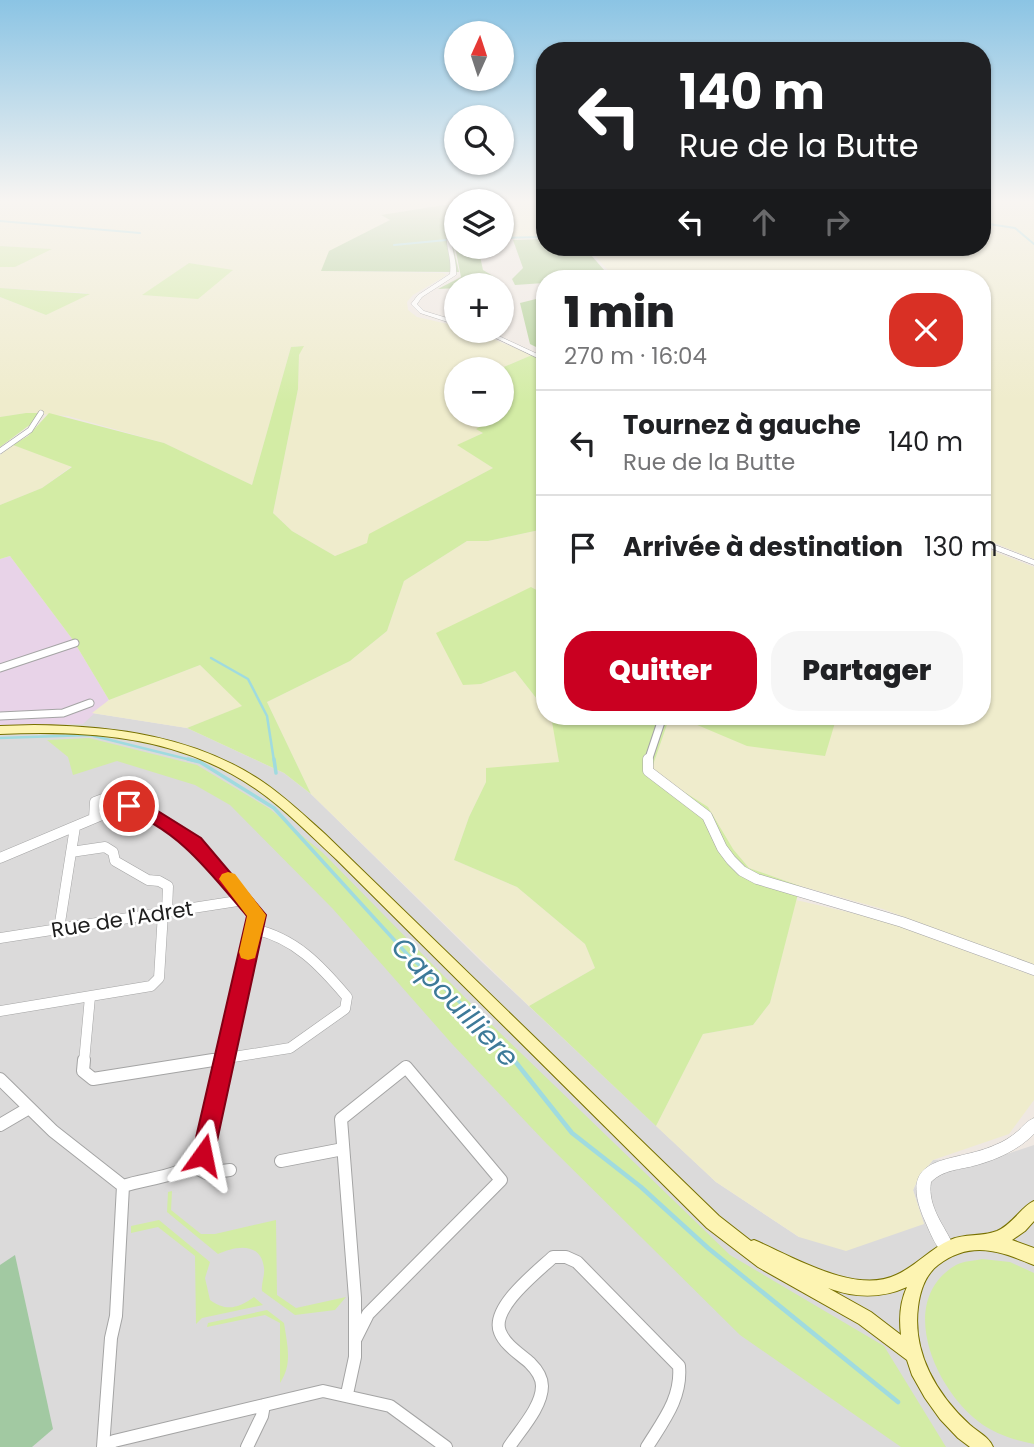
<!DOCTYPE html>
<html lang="fr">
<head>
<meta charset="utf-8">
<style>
	body { margin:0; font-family:Poppins,sans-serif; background:#f6f6f6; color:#202124; height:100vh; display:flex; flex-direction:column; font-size:26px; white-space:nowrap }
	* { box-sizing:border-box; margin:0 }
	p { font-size:23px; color:#757577 }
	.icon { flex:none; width:38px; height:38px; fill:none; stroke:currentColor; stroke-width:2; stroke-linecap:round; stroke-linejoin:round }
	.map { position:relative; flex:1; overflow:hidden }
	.side { position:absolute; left:536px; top:270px; width:455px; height:455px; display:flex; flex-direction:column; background:#fff; border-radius:28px; box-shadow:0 2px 5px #0004 }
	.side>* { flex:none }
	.hud { position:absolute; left:536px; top:42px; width:455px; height:214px; border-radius:28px; box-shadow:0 2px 5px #0004; background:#202124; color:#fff; overflow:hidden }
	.needle { width:46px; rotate:3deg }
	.buttons { position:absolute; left:444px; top:21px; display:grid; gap:14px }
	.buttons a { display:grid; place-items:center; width:70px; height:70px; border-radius:50%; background:#fff; box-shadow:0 2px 5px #0004; font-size:35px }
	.pin { position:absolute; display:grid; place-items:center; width:60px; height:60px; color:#fff; margin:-30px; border:4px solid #fff; border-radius:50%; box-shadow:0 2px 7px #0007 }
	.me { position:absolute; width:77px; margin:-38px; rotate:12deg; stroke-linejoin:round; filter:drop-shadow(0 0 5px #0008) }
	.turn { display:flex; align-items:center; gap:24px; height:147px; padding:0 28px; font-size:32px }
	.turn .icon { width:91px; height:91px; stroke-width:2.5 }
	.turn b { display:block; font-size:49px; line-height:60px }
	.lanes { display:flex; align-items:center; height:66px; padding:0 28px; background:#0003; justify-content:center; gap:35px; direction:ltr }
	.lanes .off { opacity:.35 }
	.round { display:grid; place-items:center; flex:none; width:74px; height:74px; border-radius:28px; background:#f6f6f6 }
	.summary { display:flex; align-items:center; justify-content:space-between; height:119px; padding:0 28px }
	h1 { font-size:42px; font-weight:800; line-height:52px }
	.primary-button { display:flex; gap:14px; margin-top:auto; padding:14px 28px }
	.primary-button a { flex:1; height:80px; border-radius:28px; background:#ca0021; color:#fff; font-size:28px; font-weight:800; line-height:80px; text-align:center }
	.primary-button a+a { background:#f6f6f6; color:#202124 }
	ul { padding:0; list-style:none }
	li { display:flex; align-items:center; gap:21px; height:105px; padding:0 28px; border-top:2px solid #e0e0e0 }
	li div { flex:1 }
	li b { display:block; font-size:26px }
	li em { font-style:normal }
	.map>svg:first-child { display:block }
</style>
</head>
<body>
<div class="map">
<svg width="1034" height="1447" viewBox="0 0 1034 1447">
	<rect width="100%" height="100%" fill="#efe8e2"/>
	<path fill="#dbdada" d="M92,713L187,728L284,773L311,794L483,963L716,1182L799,1237L924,1224L913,1190L919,1177L933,1160L995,1158L1034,1145V1447H0V726L82,724Z"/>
	<path fill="#e8d3e8" d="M10,556L73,640L109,700L83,724L0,726V559Z"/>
	<path fill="#efeccc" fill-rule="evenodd" d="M0,200H544V238L502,239V201H457V203L382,215L391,220L321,271L443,273L447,275L413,295L407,302L408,310L417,317L457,326V331H474L532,355L499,369H457V415H500L477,429L484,432L458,445L493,468L370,534L368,543L335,556L292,531L273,513L298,389L299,355L303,346L291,347L252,485L164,443L68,416L26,413L0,417V297L46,315L88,293L0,288V267H15L50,249L0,246ZM189,263L232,271L216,283L143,295Z
		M982,200H1034V559L982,538V278H615L587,247H982Z
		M13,445L72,466L42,488L0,505V455Z
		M544,529V594L531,587L481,684L515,671L544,708V716L552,717L559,762L486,782L469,817L454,860L517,887L585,944L595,968L529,1006L311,794L267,702L350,661L387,631L404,581L467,541H488Z
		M982,547L1034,567V966L883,909L800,886L749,868L733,849L652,768L670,716L824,756L837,716H982Z
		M200,665L243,706L187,728L92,713L109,700Z
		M796,900L882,920L1034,976V1100L1009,1134L933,1160L919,1177L913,1190L924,1224L846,1251L799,1237L716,1182L656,1126L703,1034L753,1025L770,1003Z"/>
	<path fill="#d3eca5" d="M0,246L52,249L15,267H0Z
		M189,263L233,270L198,299L142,295Z
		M0,288L90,294L46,315L0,297Z
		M304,346L299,355L298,389L273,513L292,531L335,556L367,543L369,534L493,468L457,445L483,433L476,429L506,412L502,409V369H499L532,355L544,362V529L488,541H467L404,581L387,631L350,661L267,702L311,794L284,773L187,728L242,706L200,665L109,700L73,640L10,556L0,559V505L42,488L72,467L13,445L28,436L49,413L164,443L252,485L291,347Z
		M26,413H38L35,421L0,447V417Z
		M531,587L544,594V708L515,671L481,684L463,685L436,633Z
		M551,716H670L652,768L667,781L708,807L733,849L749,868L800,886L770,1003L753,1025L703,1034L656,1126L529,1006L595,968L585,944L517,887L454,860L469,817L486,782V768L559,762Z
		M676,716H837L825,756L747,746Z
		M89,738L197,765L270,809L323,853L497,1030L730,1255L884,1346L946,1447H901L740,1335L547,1144L453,1045L333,909L230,805L195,785L117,761L73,775L68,757L47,740Z
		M172,1191L171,1210L201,1234H215L276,1220L277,1295L296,1308L346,1297L335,1310L295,1315L262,1291C261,1283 265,1276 264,1268C261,1241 235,1246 218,1254L167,1212L168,1192Z
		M159,1220L210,1262L205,1278L210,1300C226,1312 239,1308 254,1297L263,1305L202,1318L196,1324L195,1256L158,1227L131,1233V1226Z
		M982,1259L1010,1262L1034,1273V1444C1014,1440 995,1434 979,1422C936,1390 895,1301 956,1265C963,1261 974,1261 982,1259Z
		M267,1310L284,1323C287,1344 293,1364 280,1383V1323L265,1315L207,1327L208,1323Z"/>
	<path fill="#b0d094" d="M457,203L452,241L459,272L321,271L329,251L390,220L381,215Z
		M544,239V247H584L611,278H544V283L515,285L512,279L523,268L513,240Z
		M454,242H457V247H478L483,270L498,279L501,285H457V288L438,289L461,277Z
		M544,297V319L538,348L530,344L520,303Z"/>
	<path fill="#a2c9a2" d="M15,1255L53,1429L32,1447H0V1265Z"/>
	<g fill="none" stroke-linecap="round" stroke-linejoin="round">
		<path stroke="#a0dbdf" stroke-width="2" d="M0,221L140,233
			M982,223L1015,228L1034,244
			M502,238L544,237
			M394,245L457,239"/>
		<path stroke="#a0dbdf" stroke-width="2.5" d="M211,658L248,679L267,716L274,761
			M0,738L90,735L195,761"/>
		<path stroke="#a0dbdf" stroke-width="3.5" d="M188,759L200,762L274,808L407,954L489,1029L515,1062
			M274,759L276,773"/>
		<path stroke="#a0dbdf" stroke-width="4.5" d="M514,1060L572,1133L641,1187L708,1248L898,1402"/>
		<g stroke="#a4a4a4" stroke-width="6">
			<path id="minor-far3" d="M0,451L30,430L41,413"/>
		</g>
		<g stroke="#a4a4a4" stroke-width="9">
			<path id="minor-far2" d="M0,668L75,643
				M0,716L63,713L90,703
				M648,761L663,716"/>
		</g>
		<g stroke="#a4a4a4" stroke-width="11">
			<path id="minor-far1" d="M648,759V771L707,816L722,848L731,860L742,871L757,879L902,922L1034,970
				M94,818L95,802L111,796L129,806
				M71,852L105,847L113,852L115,861L148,880L159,881L168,886L167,912
				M0,858L121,807C179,812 224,872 257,915L224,1062
				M59,929L75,827
				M0,938L244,900
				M0,1011L151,986L159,978L163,913
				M84,1062L90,997
				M202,1062L290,1048L345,1009L347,997C320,965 295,938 253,929"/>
		</g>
		<g stroke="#a4a4a4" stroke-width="14">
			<path id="minor" d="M84,1060L83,1071L93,1079L213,1060
				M0,1079L53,1131L123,1186
				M0,1125L29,1108
				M281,1161L343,1149
				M194,1167L206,1173L230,1170
				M123,1186C151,1177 182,1178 203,1155L224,1060
				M347,1394L355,1357V1298L341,1119L406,1067L501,1180L368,1314L356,1338
				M103,1447L114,1441L323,1391L390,1406L446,1447
				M103,1447L111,1338L116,1316L123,1186
				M247,1447L262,1416L264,1405
				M509,1447C520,1430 542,1407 542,1386C542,1376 536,1369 530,1363C520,1354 505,1345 500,1332C490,1308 537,1272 553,1257H566L577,1262L679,1366C682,1398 663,1421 647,1447"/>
		</g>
		<g stroke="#a4a4a4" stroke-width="1">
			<path id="tertiary" d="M455,216H457C456,224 451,230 451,239C452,251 457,262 456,275L422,297L417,304L424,311L457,321V325L420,313L411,304L418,295L450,274C453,250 438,239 455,216Z
				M481,331H488L544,357V361Z
				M982,540L1034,560V565L982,545Z
				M1034,1118V1134C1018,1150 998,1159 977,1165C960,1170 944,1169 931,1182C927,1208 946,1227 955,1249L953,1254L948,1256C937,1252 930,1232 925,1221C894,1151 954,1164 995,1145C1003,1142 1011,1137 1018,1131C1023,1126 1027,1121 1034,1118Z"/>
		</g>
		<g stroke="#787100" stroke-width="2">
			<path id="secondary" d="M34,725C114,726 195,736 263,782C285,797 305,816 325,834L719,1216L751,1241L754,1240C792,1256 855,1295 896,1275C916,1266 930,1249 950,1240C965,1233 982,1237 997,1231C1013,1224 1021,1207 1034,1201V1221L1025,1231L1012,1240L1034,1248V1265C1000,1251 971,1240 938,1265C925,1275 920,1291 918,1307C912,1353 937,1395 970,1425C978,1432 989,1437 993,1447H970L958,1438L940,1419L925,1398L912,1375L907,1360L859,1324L758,1267L707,1228L336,859C310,835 285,809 256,789C180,736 89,730 0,734V726ZM907,1287C900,1302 899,1319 901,1335L871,1312L828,1288C855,1298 880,1299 907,1287Z"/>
		</g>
		<use href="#minor-far3" stroke="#fff" stroke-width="5"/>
		<use href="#minor-far2" stroke="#fff" stroke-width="7"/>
		<use href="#minor-far1" stroke="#fff" stroke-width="10"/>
		<use href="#minor" stroke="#fff" stroke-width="12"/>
		<use href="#tertiary" fill="#fff" fill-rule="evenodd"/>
		<use href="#secondary" fill="#fdf4b2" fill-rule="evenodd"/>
	</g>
	<linearGradient id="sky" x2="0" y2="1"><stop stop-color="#8bc4e4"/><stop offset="0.5" stop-color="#f8f5f2"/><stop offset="1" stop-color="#f8f5f2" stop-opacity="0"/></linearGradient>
	<rect width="1034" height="402" fill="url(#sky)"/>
	<path fill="#ca0021" stroke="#830015" stroke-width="2" d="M129,799L148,805L201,838L266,915L214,1155L211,1163L203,1166L195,1163L192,1155L247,916C211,874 178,828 123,810L120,806L123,801Z"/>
	<path fill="#f59e0b" d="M228,872L235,874L266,915L255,958L248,960L241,958L239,952L247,916L219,879L222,874Z"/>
	<g text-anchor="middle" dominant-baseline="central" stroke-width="5" stroke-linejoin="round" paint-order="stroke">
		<g font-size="21" fill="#1d1d1d" stroke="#fff">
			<text transform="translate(122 919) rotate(-9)">Rue de l'Adret</text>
		</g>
		<g font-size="28" font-style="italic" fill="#3d7a99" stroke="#fff">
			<text transform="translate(455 1002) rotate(46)">Capouilliere</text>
		</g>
	</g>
</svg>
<div class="buttons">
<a><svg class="needle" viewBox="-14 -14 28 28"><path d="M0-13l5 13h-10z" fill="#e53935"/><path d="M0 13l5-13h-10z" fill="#757577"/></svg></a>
<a><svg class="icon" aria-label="search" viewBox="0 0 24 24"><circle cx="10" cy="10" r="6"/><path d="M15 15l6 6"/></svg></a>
<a><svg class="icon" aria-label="layers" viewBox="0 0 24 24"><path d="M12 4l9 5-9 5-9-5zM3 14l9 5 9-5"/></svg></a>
<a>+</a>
<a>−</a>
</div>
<div class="pin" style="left:129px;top:806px;background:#d93025"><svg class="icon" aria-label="arrive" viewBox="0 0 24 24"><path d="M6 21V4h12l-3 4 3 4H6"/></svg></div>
<svg class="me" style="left:203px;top:1155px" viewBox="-20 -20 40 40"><path d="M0-17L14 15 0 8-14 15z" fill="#ca0021" stroke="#fff" stroke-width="4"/></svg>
<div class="hud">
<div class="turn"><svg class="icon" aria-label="left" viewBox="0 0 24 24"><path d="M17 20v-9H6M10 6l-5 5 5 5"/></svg><div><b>140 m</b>Rue de la Butte</div></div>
<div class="lanes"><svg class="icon" aria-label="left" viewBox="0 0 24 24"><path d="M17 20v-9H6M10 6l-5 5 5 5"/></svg><svg class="icon off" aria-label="ahead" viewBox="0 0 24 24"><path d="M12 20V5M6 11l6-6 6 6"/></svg><svg class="icon off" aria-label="right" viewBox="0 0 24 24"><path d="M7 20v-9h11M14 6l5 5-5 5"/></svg></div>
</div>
<section class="side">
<div class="summary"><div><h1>1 min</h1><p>270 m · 16:04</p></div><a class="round" style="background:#d93025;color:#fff"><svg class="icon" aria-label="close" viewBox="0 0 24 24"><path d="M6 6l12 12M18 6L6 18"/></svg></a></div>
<ul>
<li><svg class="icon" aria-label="left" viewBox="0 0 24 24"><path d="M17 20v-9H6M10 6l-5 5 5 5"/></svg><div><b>Tournez à gauche</b><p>Rue de la Butte</p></div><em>140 m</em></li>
<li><svg class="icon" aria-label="arrive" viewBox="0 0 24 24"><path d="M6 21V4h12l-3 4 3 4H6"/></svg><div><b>Arrivée à destination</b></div><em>130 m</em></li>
</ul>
<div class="primary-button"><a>Quitter</a><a>Partager</a></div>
</section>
</div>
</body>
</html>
